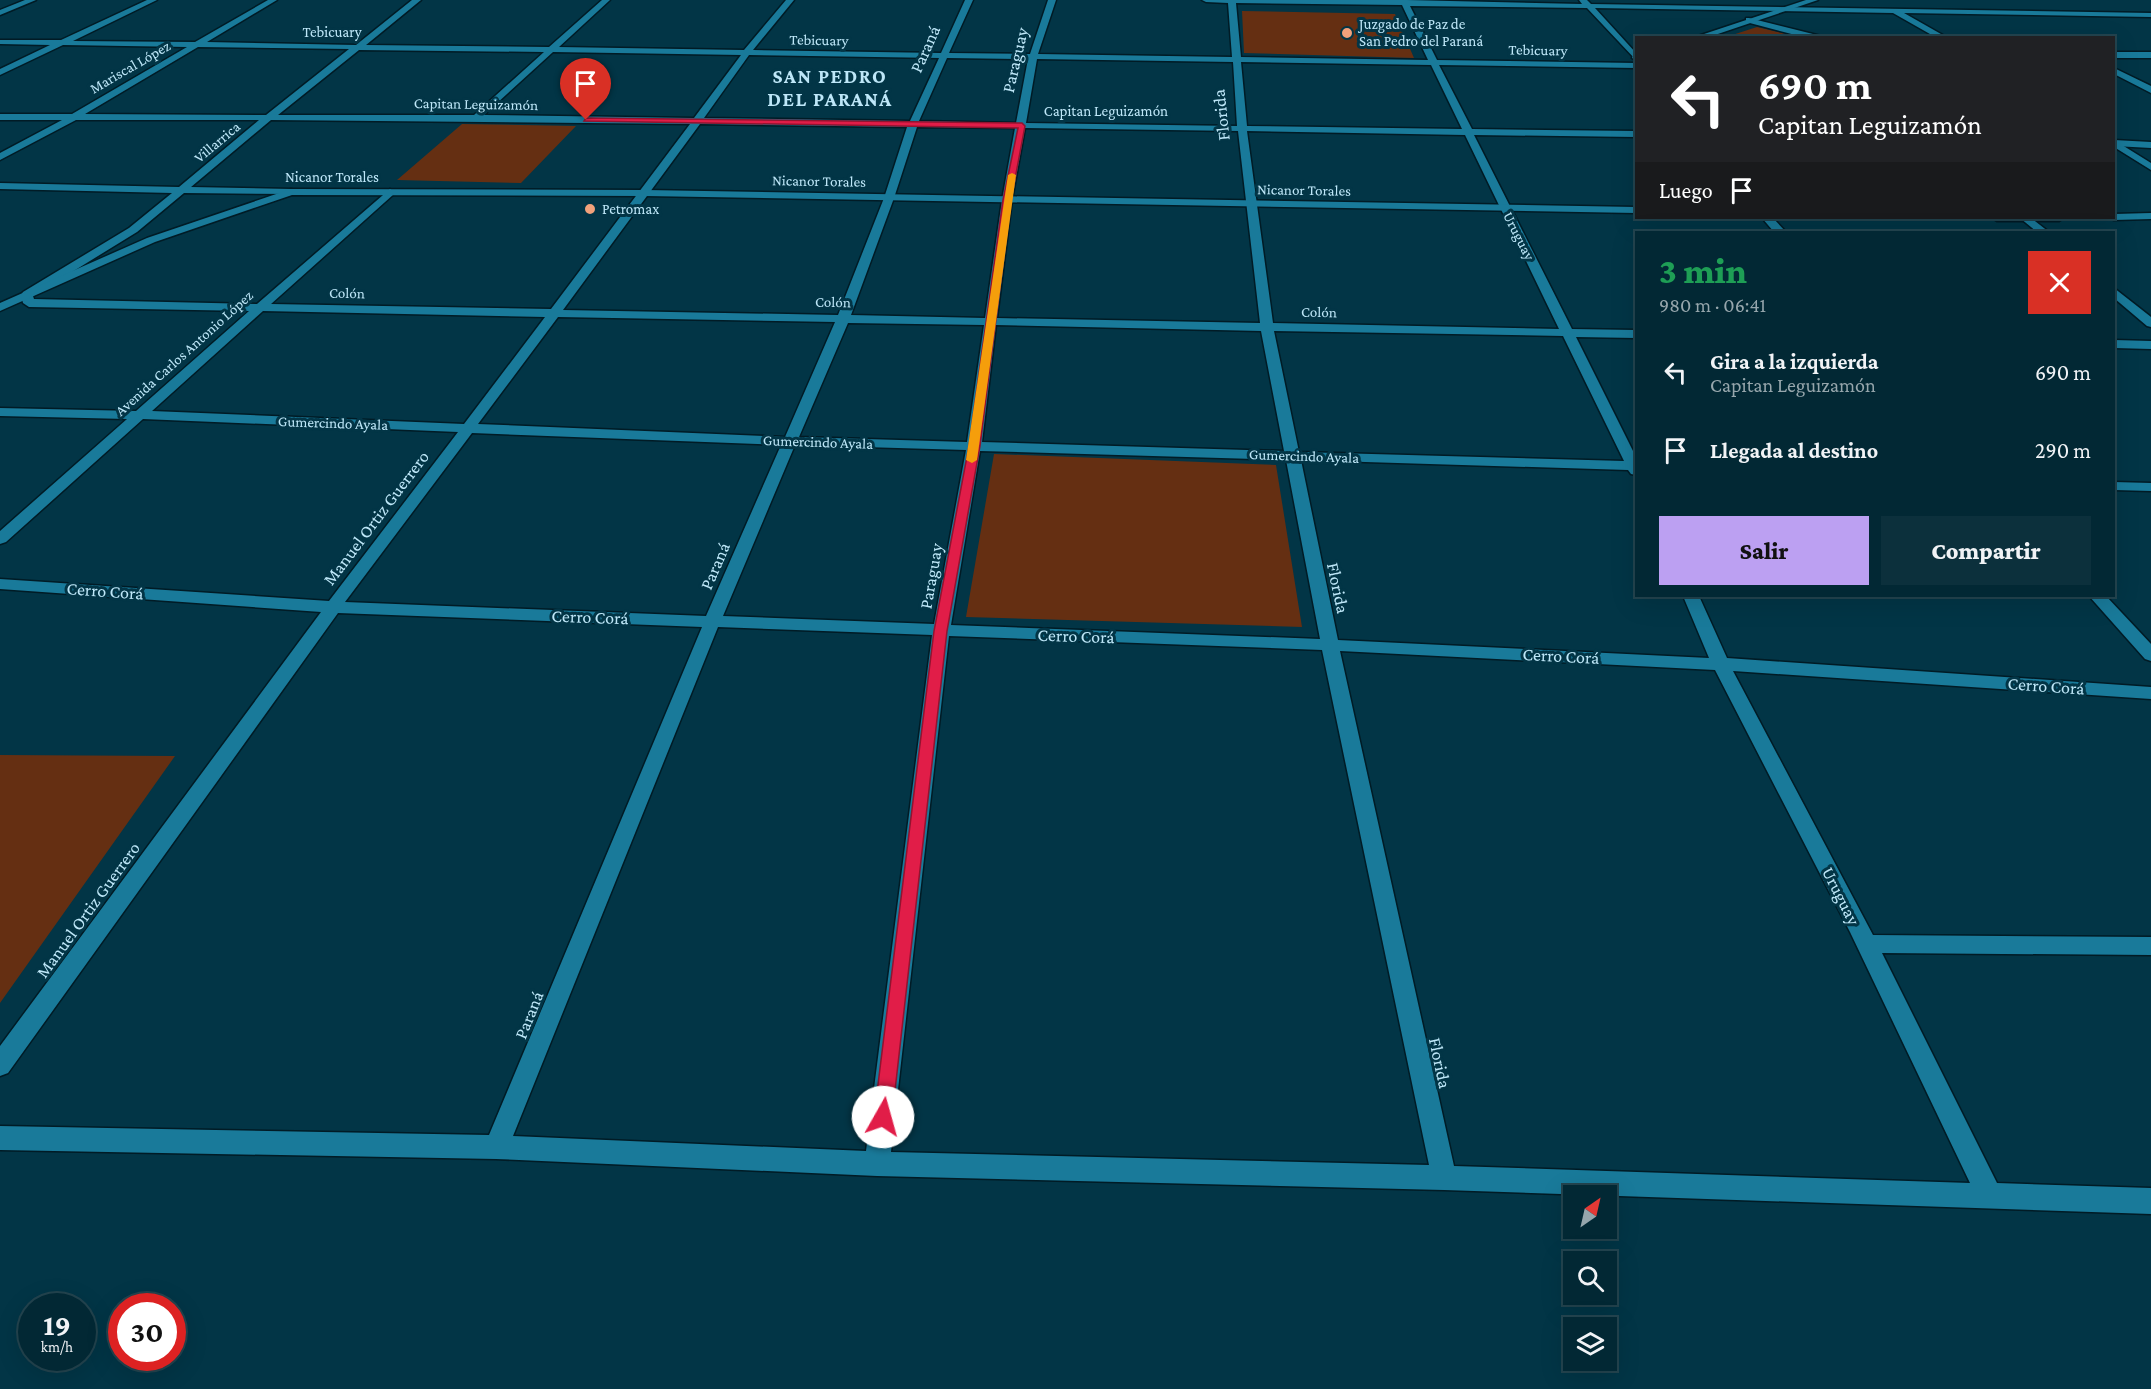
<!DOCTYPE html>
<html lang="es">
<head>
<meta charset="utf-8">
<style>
	body { margin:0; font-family:"Crimson Pro",serif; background:#0c303c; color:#f1f3f6; height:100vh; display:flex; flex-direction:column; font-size:22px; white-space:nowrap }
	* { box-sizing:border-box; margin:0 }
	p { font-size:20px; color:#96a6ac }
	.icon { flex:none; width:33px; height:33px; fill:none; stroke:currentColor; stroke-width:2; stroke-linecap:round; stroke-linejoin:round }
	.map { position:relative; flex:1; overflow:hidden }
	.drawer { position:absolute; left:1635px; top:231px; width:480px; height:366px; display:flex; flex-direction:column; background:#022834; border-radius:0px; box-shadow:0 6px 24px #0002,0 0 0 2px #23444f }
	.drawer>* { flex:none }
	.hud { position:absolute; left:1635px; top:36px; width:480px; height:183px; border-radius:0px; box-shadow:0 6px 24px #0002,0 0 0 2px #23444f; background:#202124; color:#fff; overflow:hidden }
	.needle { width:39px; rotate:34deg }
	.tools { position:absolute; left:1563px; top:1185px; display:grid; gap:12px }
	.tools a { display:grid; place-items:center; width:54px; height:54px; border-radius:0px; background:#022834; box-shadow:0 6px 24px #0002,0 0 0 2px #23444f; font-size:30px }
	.speed { position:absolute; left:18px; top:1293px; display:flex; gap:12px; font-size:30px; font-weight:700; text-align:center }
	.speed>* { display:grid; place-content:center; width:78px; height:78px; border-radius:50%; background:#022834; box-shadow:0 6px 24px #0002,0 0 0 2px #23444f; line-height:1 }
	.speed small { font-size:15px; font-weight:400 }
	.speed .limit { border:9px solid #d22; background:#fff; color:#111 }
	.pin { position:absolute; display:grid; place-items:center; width:51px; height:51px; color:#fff; margin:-62px -26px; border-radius:50% 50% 50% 0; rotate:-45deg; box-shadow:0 0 6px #0007 }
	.pin .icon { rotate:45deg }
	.me { position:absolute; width:66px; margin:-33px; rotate:7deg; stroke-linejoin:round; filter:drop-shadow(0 0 4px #0008) }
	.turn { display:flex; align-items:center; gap:21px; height:126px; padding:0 24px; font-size:27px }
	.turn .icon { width:78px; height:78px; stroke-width:2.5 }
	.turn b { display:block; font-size:42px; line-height:51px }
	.then { display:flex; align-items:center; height:57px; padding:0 24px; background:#0003; gap:12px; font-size:22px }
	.round { display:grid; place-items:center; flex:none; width:63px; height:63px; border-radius:0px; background:#0c303c }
	.overview { display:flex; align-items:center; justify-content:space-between; height:102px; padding:0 24px }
	h1 { font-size:36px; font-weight:800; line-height:45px; color:#1e9e55 }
	.cta { display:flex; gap:12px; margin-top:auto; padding:12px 24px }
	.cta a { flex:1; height:69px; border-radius:0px; background:#bca0f2; color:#111; font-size:24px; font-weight:800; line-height:69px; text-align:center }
	.cta a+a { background:#0c303c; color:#f1f3f6 }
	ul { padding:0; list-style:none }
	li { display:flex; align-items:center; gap:18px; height:78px; padding:0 24px }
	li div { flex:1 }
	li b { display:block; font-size:22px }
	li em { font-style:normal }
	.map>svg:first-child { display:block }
</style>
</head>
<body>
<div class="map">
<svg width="2151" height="1389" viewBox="0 0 2151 1389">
	<rect width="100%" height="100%" fill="#023546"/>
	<path fill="#652f12" d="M1242,11L1395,14L1414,58L1244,53Z
		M1757,27L1798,37H1726Z
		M462,124L576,126L521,183L397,180Z
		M994,454L1276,465L1302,627L966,617Z
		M0,755L175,756L0,1003Z"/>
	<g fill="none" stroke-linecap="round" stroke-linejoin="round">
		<g stroke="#011b25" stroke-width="3">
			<path id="street" d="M25,0H36L0,15V10Z
				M147,0H157L73,41L195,42L268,0H277L207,42L356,45L412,0H421L366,45L549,47L602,0H610L559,47L744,50L786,0H794L753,50L941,53L965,0H973L949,53L1030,54L1048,0H1056L1038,54L1232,57L1228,3L1206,2L1202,0H1407L1582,4L1579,0H1587L1591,4L2151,13V17L1904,13L1948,38H1937L1893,13L1595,8L1636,53V60L1587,8L1410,6L1437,60L1636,63V68L1439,65L1472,129L1636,131V137L1474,135L1572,329L1636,330V338L1576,337L1636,457V475L1631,474L1628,470L1301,460L1338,640L1709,658L1683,596H1699L1727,658L2151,687V699L1733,671L1873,935L2151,937V955L1882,953L1997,1183L2151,1188V1214L1444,1190L877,1176L496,1159L0,1150V1126L489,1135L702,627L338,613L8,1073L0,1076V1046L321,612L0,589V579L329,601L458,432L143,419L6,542L0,544V531L127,419L0,416V408L136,411L249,311L29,307L23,303L21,295L23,292L129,228L172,193L0,189V183L179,187L259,120H76L0,160V153L62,120H0V114H72L187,47L63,45L0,75V69L50,45L0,44V40H61ZM1236,3L1402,5L1428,60L1241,57ZM198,47L349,49L266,115L85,114ZM359,50L544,52L474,115H278ZM553,52L741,55L694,118L484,115ZM749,55L939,58L910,121L704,118ZM947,58L1028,59L1016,123L919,121ZM1037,59L1233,62L1237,126L1026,123ZM1241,62L1431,65L1462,129L1247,126ZM271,120L690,124L551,309L271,304L394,194L395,192L390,189L257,304L34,299L33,296L137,232L184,193L295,194V190L291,189L191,187ZM700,124L907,127L884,198L838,315L563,310ZM917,127L1015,128L1002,200L985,318L851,315L894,198ZM1025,128L1238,131L1260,323L997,318L1012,200ZM1247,131L1465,135L1559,329L1273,323ZM263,311L545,317L464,424L152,411ZM558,317L835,322L785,437L478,424ZM848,323L984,325L967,442L799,437ZM996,325L1261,331L1284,451L982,442ZM1274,331L1563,336L1624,461L1299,452ZM472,433L781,445L706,616L345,602ZM795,445L966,450L934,624L723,616ZM980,451L1286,460L1320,639L951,625ZM718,627L932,635L866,1151L513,1136ZM949,636L1322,650L1429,1165L891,1152ZM1340,651L1715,670L1850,932L1970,1183L1454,1166Z
				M1749,18L1821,36L1822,38H1807L1746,22V18Z
				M2114,52H2151V58H2114Z
				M2114,68L2151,86V93L2114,74Z
				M2114,140L2151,163V170L2114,147Z
				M1762,218H1773L1786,232H1774Z
				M2020,218H2031L2049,232H2037Z
				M2114,288L2151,317V327L2147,326L2114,298Z
				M2114,340L2151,341V349L2114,348Z
				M2114,482L2151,483V491L2114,490Z
				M2089,596H2106L2151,644V661L2145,659Z"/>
		</g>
		<g stroke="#011b25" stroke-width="3">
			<path id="secondary" d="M1806,0H1818L1706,38H1692Z
				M1633,55H1636V60L1632,58Z
				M2114,140L2151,142V148L2114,146Z
				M291,189L645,190L1636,207V213L645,196L292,195L155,242L0,311V303L147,238Z
				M2151,213V219L2114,220L2109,218H2114V214Z
				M1992,218H2064L2059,221H1997Z"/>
		</g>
		<use href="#street" fill="#197a9a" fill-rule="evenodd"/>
		<use href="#secondary" fill="#197a9a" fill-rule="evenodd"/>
	</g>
	<path fill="#e11d48" stroke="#92132f" stroke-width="1.5" d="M586,118L1022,123L1025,126L1011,200L980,446L947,631L892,1117L889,1123L883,1126L876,1123L874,1117L934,631L969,446L1003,200L1018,128L584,121Z"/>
	<path fill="#f59e0b" d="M1012,173L1016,175L977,460L972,463L966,460L1008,175Z"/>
	<g fill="#f1a17b" stroke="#023546" stroke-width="2">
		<circle cx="1347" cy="33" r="6"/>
		<circle cx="590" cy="209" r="6"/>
	</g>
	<g text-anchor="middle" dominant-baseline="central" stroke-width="6" stroke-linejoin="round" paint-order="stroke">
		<g font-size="15" fill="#bee7f8" stroke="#023546" text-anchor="start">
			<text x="1359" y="24">Juzgado de Paz de<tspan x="1359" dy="17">San Pedro del Paraná</tspan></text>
			<text x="602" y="209">Petromax</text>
		</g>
		<g font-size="15" fill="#bee7f8" stroke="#023546">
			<text x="332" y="32">Tebicuary</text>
			<text transform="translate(819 40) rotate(1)">Tebicuary</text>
			<text transform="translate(1538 50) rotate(1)">Tebicuary</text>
			<text transform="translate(130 67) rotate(-30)">Mariscal López</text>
			<text transform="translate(476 104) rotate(1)">Capitan Leguizamón</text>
			<text x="1106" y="111">Capitan Leguizamón</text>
			<text transform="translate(217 142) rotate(-40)">Villarrica</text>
			<text x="332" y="177">Nicanor Torales</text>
			<text transform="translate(819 181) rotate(1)">Nicanor Torales</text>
			<text transform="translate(1304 190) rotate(1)">Nicanor Torales</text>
			<text transform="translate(1519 236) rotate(63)">Uruguay</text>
			<text transform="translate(347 293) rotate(1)">Colón</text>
			<text transform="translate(833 302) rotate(1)">Colón</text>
			<text transform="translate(1319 312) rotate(1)">Colón</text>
			<text transform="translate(184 353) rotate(-42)">Avenida Carlos Antonio López</text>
			<text transform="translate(333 423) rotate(2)">Gumercindo Ayala</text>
			<text transform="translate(818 442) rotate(2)">Gumercindo Ayala</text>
			<text transform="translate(1304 456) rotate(2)">Gumercindo Ayala</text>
		</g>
		<g font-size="18" fill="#bee7f8" stroke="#023546">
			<text transform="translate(925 49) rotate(-66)">Paraná</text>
			<text transform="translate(1015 60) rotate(-77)">Paraguay</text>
			<text transform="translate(1221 115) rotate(-96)">Florida</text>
			<text transform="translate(376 518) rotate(-53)">Manuel Ortiz Guerrero</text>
			<text transform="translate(715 566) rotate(-67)">Paraná</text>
			<text transform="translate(931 576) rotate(-80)">Paraguay</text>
			<text transform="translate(1338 588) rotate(78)">Florida</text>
			<text transform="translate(105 591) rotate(4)">Cerro Corá</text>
			<text transform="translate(590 617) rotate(2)">Cerro Corá</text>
			<text transform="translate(1076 636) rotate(2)">Cerro Corá</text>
			<text transform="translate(1561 656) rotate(3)">Cerro Corá</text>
			<text transform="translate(2046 686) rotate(4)">Cerro Corá</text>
			<text transform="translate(1841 896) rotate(63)">Uruguay</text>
			<text transform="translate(88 910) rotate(-54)">Manuel Ortiz Guerrero</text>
			<text transform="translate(529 1015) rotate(-68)">Paraná</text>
			<text transform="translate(1440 1063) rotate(78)">Florida</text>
		</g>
		<g font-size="20" font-weight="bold" letter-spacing="1.5" fill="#bee7f8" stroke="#023546">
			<text x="830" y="76">SAN PEDRO<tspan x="830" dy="23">DEL PARANÁ</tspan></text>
		</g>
	</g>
</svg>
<div class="tools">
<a><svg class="needle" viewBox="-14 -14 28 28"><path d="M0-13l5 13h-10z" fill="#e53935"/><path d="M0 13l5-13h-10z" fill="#96a6ac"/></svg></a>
<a><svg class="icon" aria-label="search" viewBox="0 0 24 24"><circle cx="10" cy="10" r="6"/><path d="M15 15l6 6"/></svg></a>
<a><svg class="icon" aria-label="layers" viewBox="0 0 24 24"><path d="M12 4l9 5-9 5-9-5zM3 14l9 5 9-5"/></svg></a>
</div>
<div class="speed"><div>19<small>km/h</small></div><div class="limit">30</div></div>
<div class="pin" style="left:586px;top:120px;background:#d93025"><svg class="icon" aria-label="arrive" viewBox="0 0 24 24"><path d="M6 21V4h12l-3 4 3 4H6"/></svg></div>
<svg class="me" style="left:883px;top:1117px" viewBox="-20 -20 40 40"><circle r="19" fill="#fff"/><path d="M0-13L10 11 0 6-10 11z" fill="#e11d48"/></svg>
<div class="hud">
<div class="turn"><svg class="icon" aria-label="left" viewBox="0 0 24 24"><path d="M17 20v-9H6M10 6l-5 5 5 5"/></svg><div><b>690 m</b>Capitan Leguizamón</div></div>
<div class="then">Luego<svg class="icon" aria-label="arrive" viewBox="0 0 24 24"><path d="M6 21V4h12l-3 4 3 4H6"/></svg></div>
</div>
<section class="drawer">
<div class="overview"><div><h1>3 min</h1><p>980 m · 06:41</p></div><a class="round" style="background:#d93025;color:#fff"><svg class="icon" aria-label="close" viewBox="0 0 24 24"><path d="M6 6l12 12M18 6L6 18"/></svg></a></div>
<ul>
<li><svg class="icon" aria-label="left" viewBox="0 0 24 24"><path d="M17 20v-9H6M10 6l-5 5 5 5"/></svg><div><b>Gira a la izquierda</b><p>Capitan Leguizamón</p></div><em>690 m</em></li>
<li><svg class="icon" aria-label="arrive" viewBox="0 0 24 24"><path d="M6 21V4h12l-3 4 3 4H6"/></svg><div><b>Llegada al destino</b></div><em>290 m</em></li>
</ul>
<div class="cta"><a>Salir</a><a>Compartir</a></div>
</section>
</div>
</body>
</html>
